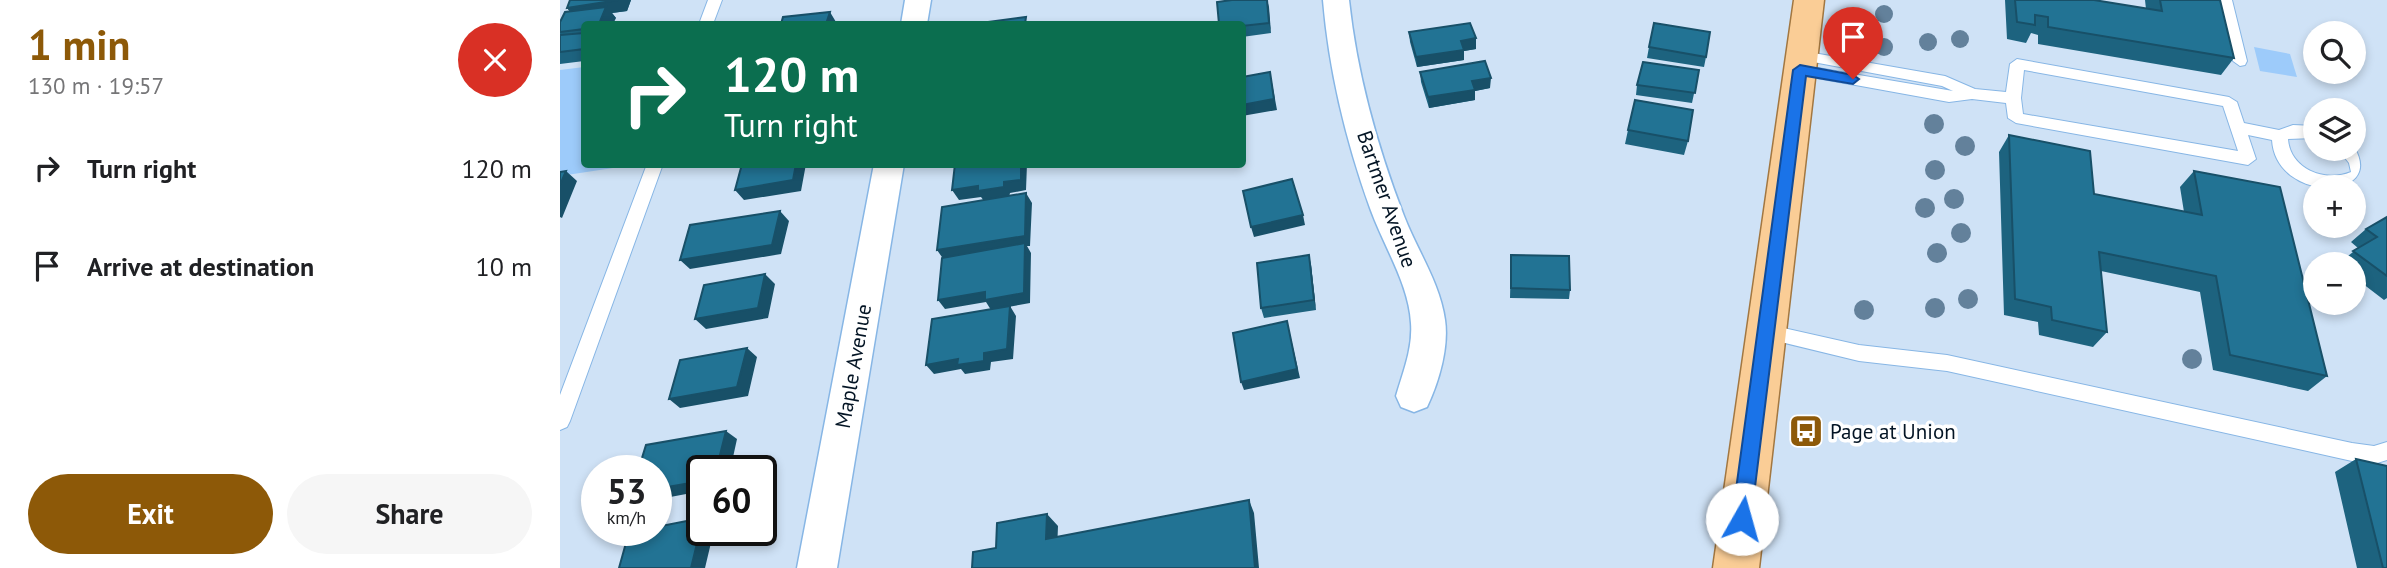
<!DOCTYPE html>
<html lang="en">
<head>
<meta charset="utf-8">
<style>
	body { margin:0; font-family:"PT Sans",sans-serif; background:#f6f6f6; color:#202124; height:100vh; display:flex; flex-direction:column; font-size:26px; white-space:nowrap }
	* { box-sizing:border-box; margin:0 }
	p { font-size:23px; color:#757577 }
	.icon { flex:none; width:38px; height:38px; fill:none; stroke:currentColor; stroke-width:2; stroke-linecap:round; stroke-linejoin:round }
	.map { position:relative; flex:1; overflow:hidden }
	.drawer { display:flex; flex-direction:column; background:#fff; width:560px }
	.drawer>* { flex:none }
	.hud { position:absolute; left:21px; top:21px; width:665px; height:147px; border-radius:7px; box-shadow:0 4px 10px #0003; background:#0b6e4f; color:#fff; overflow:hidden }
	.controls { position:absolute; left:1743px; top:21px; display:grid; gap:14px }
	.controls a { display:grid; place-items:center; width:63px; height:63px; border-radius:50%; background:#fff; box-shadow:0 4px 10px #0003; font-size:35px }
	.speed { position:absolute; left:21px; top:455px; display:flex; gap:14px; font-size:35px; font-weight:700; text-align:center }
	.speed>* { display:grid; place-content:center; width:91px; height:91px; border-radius:50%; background:#fff; box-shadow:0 4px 10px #0003; line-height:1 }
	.speed small { font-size:18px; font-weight:400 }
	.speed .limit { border:4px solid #111; border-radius:10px; background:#fff; color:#111 }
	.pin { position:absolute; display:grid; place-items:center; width:60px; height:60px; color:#fff; margin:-72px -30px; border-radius:50% 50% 50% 0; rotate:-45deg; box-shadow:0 0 7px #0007 }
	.pin .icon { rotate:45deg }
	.me { position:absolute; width:77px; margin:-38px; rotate:7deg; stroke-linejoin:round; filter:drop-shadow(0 0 5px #0008) }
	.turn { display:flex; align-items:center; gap:24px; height:147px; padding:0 28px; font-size:32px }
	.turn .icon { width:91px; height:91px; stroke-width:2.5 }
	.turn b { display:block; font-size:49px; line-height:60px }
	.round { display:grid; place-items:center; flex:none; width:74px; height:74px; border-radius:37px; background:#f6f6f6 }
	.overview { display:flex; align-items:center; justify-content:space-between; height:119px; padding:0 28px }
	h1 { font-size:42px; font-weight:700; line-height:52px; color:#8d5908 }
	.action { display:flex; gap:14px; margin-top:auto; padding:14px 28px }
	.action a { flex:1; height:80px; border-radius:42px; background:#8d5908; color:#fff; font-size:28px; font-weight:700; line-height:80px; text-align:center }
	.action a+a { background:#f6f6f6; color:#202124 }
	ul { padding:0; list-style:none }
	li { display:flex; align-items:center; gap:21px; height:98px; padding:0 28px }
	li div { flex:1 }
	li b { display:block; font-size:26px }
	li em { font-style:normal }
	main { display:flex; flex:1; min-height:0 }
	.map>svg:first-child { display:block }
</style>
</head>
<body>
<main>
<section class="drawer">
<div class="overview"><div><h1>1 min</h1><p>130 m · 19:57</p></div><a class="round" style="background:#d93025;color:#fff"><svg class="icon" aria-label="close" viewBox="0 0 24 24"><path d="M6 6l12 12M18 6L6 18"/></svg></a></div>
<ul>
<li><svg class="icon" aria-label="right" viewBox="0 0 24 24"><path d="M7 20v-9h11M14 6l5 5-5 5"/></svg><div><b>Turn right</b></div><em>120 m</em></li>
<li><svg class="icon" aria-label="arrive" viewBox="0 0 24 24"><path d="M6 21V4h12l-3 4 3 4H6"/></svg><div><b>Arrive at destination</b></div><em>10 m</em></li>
</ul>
<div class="action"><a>Exit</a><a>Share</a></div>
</section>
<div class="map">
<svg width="1827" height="568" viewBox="0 0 1827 568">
	<rect width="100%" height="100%" fill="#cfe2f6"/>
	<path fill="#9dcbfa" d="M1694,47L1730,54L1737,77L1700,71Z
		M24,67V164L73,165L0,176V70Z"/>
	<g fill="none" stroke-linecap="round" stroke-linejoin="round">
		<g stroke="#87b6e5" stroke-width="2">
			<path id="lane" d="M148,0H162L153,24H139Z
				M1658,0H1672L1687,61L1685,65L1680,66L1673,61Z
				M1242,51L1385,76L1415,89L1446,92L1450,64L1457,59L1669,97L1677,102L1684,123L1719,130L1733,125L1755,126V138L1728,139C1730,169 1765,183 1791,172L1789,163L1778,149L1794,147C1827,201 1716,204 1712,140L1688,135L1696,159L1688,165L1456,123L1448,118L1446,103L1412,99L1389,102L1235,74L1233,70L1235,66L1240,65L1393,91L1382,86L1237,59L1235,56L1237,53ZM1464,70L1663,106L1678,151L1463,114L1461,98Z
				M87,164H103L10,421L7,427L0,430V395Z
				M1206,324L1299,345L1387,355L1792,443L1814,446L1827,442V460L1814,464L1792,461L1387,371L1299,361L1200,337L1197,332L1200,327Z"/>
		</g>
		<g stroke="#87b6e5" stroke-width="3">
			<path id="street" d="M345,0H371L367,24H341Z
				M763,0H789C797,74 817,146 844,216C857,250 880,283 885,320C889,347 879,382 867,407L854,412L841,407L836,396C843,372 853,348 851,323C849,284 823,245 810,208C786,141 769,71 763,0Z
				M314,164H344L277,568H237Z"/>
		</g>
		<g stroke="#a27741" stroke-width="3">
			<path id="primary" d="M1234,0H1264L1199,568H1153Z"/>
		</g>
		<use href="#lane" fill="#fff" fill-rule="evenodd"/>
		<use href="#street" fill="#fff" fill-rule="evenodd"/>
		<use href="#primary" fill="#facd96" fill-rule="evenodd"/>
	</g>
	<g fill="#63819b">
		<circle cx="1324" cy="14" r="9"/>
		<circle cx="1400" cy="39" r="9"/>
		<circle cx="1368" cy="42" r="9"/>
		<circle cx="1324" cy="47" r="9"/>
		<circle cx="1374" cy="124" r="10"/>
		<circle cx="1405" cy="146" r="10"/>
		<circle cx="1375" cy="170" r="10"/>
		<circle cx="1394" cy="199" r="10"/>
		<circle cx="1365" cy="208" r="10"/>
		<circle cx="1401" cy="233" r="10"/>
		<circle cx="1377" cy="253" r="10"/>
		<circle cx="1408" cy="299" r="10"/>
		<circle cx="1375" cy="308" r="10"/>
		<circle cx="1304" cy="310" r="10"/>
		<circle cx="1632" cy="359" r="10"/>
	</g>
	<path fill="#1d637f" d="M10,0H71L67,11L52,13L56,18L24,24V61L0,64V22L10,11L7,8Z
		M707,0L711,33L682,37V24Z
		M1445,0H1534L1586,9L1585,0H1660L1674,58L1661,75L1478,44V35L1471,33L1466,43L1447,39Z
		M849,32L916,38V49L904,51V60L857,67L850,42Z
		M1089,47L1146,57L1144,67L1087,58Z
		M1139,70L1132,103L1076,95L1077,85Z
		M860,72L930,88L915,91V100L869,108L861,82Z
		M1068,130L1128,141L1124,155L1065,144Z
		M1449,135L1534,194L1624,212L1620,187L1634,171L1767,376L1748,391L1653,370L1640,292L1541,271L1547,332L1533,347L1479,335L1478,322L1444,315L1439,152Z
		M1827,217V298L1824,300L1794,277V264H1778L1798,248L1791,242L1806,229Z
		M951,255L1010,290L1009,299L950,298Z
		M751,265L756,310L704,318L701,308Z
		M1796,459L1827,568H1797L1775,472Z"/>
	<path fill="#185068" d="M58,0H71L67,11L52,13L56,18L53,24H39L16,19L7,8Z
		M707,0L709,7L711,33L709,23Z
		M270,12L276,22V24H266Z
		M916,38V49L904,51V60L857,67L856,57L901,41Z
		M710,72L717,110L682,116V105Z
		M931,78L930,88L915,91V100L869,108L868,97L912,81Z
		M236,164H246L241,191L184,200L175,190Z
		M461,164H467L466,190L450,193L449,197L424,201L421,197L399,200L392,190L444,182Z
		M6,171L17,181L2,218L0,217V185Z
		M466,193L472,203L470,246H467L471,253L470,303L431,310L426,302L385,309L378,300L425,292L464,293L384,260L377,250Z
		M220,211L229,221L221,254L130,269L120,260Z
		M743,215L745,225L694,237L691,227Z
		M749,255L751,265L756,310L754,300Z
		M205,274L215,284L208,318L146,329L135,319Z
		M450,306L456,316L453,359L431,362L430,370L405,374L401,369L374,374L366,365L424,353Z
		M727,321L740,378L684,390L681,382Z
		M187,348L197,357L188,396L120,408L109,399Z
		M166,431L177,439L170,471H156Z
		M142,481V491L105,498L96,493V489Z
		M689,500L694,513L699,568H695Z
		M487,514L498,526L497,551L486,539Z
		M142,523V530H154L145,568H131Z"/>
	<path fill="#227394" stroke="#185068" stroke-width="2" d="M10,0H58L7,8Z
		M672,0H707L709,23L682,26V24H659L657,2Z
		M1455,0H1534L1602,11L1600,0H1660L1674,58L1488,27V17L1475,15V25L1457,22Z
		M46,7L39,24H24V29L0,32V22L5,12Z
		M270,12L266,24H221L223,17Z
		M466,17L465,24H413Z
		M910,23L916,38L901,41L904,50L856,57L849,32Z
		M1094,23L1150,32L1146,57L1089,47Z
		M24,33V49L0,52V35Z
		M925,61L931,78L912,81L915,90L868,97L860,72Z
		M1083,62L1139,70L1135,93L1077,85Z
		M710,72L714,99L682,105V77Z
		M1075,100L1133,110L1128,141L1068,130Z
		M1449,135L1530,151L1534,194L1642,215L1634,171L1720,187L1767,376L1670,355L1656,276L1539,252L1547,332L1492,320L1491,307L1455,299Z
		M182,164H236L233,180L175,190Z
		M395,164H461V180L444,182V187L418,191V186L392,190Z
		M6,171L0,185V172Z
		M732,179L743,215L691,227L683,191Z
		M466,193L465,236L377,250L382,207Z
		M220,211L212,245L120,260L130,225Z
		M1827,217V276L1793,251L1817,237L1806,229Z
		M465,243L464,293L425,300V292L378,300L382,258Z
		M749,255L754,300L701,308L697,263Z
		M951,255L1009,256L1010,290L951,288Z
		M205,274L198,308L135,319L144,285Z
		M450,306L447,349L424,353V361L397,365L398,359L366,365L372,319Z
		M727,321L737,369L681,382L673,333Z
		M187,348L177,387L109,399L120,360Z
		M166,431L156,471H142V481L96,489V471H78L86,445Z
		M1796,459L1827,466V568H1823Z
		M689,500L695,568H412L413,552L436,548L437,523L487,514L486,539Z
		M142,518V523L131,568H59L69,532L78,530H96V527Z"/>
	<path fill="#1a73e8" stroke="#114b97" stroke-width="2" d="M1240,65L1293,75L1299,79L1293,84L1246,76L1191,519L1188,526L1182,528L1175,526L1172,519L1233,70Z"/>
	<defs>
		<g id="bus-square" transform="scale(1.75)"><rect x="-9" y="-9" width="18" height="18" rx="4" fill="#8d5908" stroke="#fff"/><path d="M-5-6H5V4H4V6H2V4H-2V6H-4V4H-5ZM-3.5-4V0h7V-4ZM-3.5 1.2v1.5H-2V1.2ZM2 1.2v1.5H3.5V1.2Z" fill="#fff"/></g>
	</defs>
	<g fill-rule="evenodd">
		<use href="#bus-square" x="1246" y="431"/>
	</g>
	<g text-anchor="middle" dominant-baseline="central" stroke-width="7" stroke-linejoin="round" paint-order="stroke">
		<g font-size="21" fill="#031424" stroke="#fff">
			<text transform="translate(827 199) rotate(71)">Bartmer Avenue</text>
			<text transform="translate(293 366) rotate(-80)">Maple Avenue</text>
		</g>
		<g font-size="21" fill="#031424" stroke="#fff" text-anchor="start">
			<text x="1270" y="431">Page at Union</text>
		</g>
	</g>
</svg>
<div class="controls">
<a><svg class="icon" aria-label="search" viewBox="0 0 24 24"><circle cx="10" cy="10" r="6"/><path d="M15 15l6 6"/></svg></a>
<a><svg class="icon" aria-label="layers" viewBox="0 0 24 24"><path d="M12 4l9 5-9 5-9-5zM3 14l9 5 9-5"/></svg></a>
<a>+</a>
<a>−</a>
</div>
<div class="speed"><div>53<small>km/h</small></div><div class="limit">60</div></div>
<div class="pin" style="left:1293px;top:79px;background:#d93025"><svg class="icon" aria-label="arrive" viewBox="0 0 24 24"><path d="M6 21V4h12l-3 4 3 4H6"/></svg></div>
<svg class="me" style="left:1182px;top:519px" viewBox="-20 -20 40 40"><circle r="19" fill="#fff"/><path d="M0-13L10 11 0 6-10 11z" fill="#1a73e8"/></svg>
<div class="hud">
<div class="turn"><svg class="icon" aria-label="right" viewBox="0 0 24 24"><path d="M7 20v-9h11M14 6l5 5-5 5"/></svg><div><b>120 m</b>Turn right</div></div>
</div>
</div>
</main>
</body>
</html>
